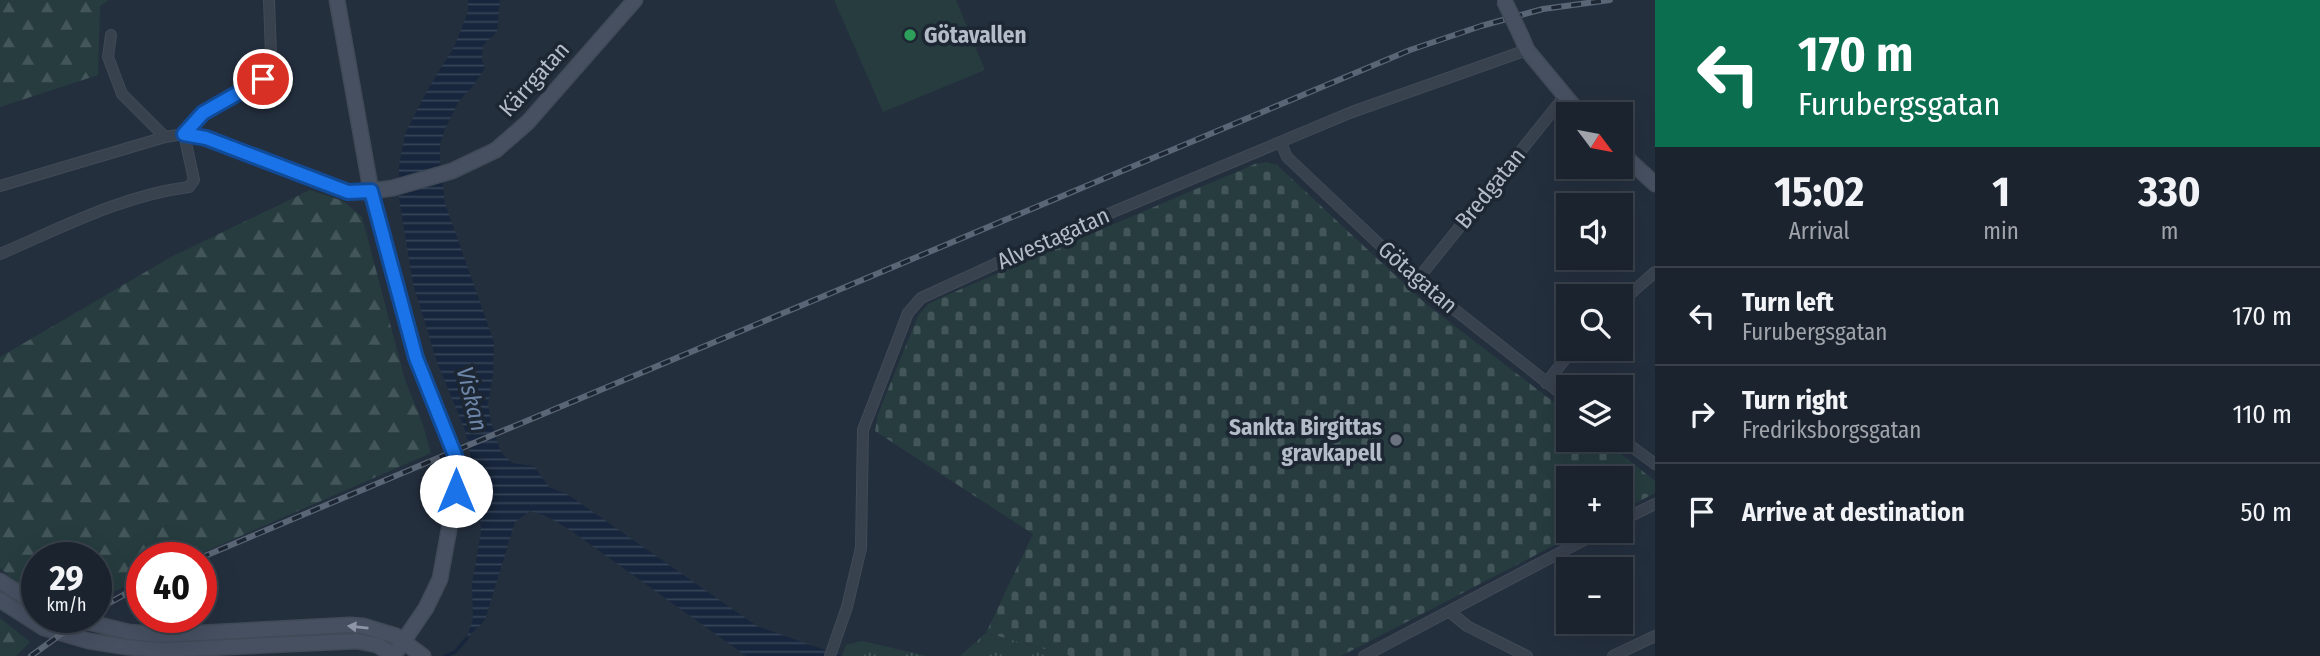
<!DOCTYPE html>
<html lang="en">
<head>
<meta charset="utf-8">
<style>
	body { margin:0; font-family:"Fira Sans Condensed",sans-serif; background:#282f3a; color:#f1f3f6; height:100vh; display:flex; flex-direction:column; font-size:26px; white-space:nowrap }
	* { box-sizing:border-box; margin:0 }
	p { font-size:23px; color:#a0a4aa }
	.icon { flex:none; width:38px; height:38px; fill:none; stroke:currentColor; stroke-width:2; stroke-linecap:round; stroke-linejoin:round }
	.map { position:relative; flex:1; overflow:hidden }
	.details { display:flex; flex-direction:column; background:#1b232e; width:665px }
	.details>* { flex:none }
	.top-card { background:#0b6e4f; color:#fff; overflow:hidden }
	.needle { width:46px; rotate:122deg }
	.controls { position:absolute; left:1556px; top:102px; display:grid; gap:14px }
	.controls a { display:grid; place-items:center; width:77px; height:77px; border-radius:0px; background:#1b232e; box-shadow:0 7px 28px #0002,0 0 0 2px #39404a; font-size:35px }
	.speed { position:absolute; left:21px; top:542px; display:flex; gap:14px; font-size:35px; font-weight:700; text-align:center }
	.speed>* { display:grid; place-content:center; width:91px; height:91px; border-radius:50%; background:#1b232e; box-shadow:0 7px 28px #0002,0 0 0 2px #39404a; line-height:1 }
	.speed small { font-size:18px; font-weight:400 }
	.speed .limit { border:10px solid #d22; background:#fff; color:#111 }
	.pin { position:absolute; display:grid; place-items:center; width:60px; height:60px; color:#fff; margin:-30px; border:4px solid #fff; border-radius:50%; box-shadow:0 2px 7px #0007 }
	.me { position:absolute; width:77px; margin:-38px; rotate:0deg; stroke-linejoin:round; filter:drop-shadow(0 0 5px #0008) }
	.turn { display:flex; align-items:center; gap:24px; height:147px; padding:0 28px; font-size:32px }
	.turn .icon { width:91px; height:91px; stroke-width:2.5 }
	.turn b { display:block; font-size:49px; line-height:60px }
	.eta { display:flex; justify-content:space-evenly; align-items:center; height:119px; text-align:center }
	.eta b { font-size:42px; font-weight:700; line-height:49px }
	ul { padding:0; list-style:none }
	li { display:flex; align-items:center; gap:21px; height:98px; padding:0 28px; border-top:2px solid #39404a }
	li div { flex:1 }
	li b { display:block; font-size:26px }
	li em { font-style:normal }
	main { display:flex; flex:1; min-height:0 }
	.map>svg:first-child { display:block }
</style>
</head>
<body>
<main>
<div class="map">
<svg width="1655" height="656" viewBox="0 0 1655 656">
	<defs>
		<pattern id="forest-firs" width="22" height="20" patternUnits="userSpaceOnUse" patternTransform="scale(1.75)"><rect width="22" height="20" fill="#263c3f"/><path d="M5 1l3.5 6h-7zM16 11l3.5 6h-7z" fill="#435659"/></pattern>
		<pattern id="cemetery-stones" width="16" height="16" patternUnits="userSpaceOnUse" patternTransform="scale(1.75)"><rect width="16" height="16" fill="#263c3f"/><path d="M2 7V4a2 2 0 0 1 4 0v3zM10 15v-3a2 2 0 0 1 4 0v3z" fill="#435659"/></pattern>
		<pattern id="park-tufts" width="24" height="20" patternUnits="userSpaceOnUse" patternTransform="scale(1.75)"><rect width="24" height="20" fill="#263c3f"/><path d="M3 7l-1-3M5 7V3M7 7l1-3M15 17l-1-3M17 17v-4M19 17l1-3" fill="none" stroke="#435659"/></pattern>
		<pattern id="water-rules" width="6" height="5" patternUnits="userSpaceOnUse" patternTransform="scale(1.75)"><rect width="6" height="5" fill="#17263c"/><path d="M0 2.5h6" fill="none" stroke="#364457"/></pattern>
	</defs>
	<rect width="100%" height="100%" fill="#242f3e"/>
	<path fill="url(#forest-firs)" d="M0,0H109L100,6L98,75L0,107Z
		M310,190L343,201L362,217L405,380L422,422L431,453L190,558H142V579L96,599V558H37V594L22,587L0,568V357L171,257Z
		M0,618L30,642L16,656H0Z"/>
	<path fill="url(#cemetery-stones)" d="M1267,162L1277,165L1426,304L1568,413V439H1602L1655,481V493L1621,511L1620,478H1568V530H1584L1341,656H1070L986,633L1033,534L875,431L878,414L918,316L928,304L947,295L1255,164Z"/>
	<path fill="url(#park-tufts)" d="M986,633L1070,656H960Z
		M862,641L927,656H842L846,645Z"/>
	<path fill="#263c3f" d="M834,0H956L985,70L883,112Z"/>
	<path fill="url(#water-rules)" d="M468,0H500L497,32L483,45L482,59L485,68L473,86L459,101L445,129L440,144V161L445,203L494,342L493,375L488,405L491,422L501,452L512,463L534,466L549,487L567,494L757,626L842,656H746L570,530L546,516L530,511L515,522L485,620L467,638L473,618L472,584L481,532L479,496L465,430L437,362L413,284L399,198V166L405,134L428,89L455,45L468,12Z"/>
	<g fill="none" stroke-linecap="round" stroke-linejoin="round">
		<path stroke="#17263c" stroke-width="3.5" d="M445,656L455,652L467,638"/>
		<g stroke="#414a57" stroke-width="12">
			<path id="street" d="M111,35L108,57L122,94L165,137
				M1281,143L1287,157L1417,280L1568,399
				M0,186L165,137L184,134L206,138L348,192L371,191
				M0,254C61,228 123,195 189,187L194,180L184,134L203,113L263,79L271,55L269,0
				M1417,280L1564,97
				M1620,303L1655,272
				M1546,383L1574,348
				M1620,438L1655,464
				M1620,521L1655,504
				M1450,612L1467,626L1527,656
				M830,656L847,607L861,548L863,430L908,313L921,298L1065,232L1352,112L1527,50
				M1364,656L1603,530
				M1613,656L1655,636"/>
		</g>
		<g stroke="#414a57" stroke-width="17">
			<path id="secondary" d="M337,0L371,191L416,357L458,463L456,491L440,579L426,608L394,655
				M1522,38L1527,50L1580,114
				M1620,152L1655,184
				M371,191L393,188L452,171L496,150L528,122L635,0
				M0,581L37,605
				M0,600L44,628L89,641L127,647L162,650L357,641L377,645L395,656
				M71,618L129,632L162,635L350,625L363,626L396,636L423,656"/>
		</g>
		<use href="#street" stroke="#38414e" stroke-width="10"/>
		<use href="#secondary" stroke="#465061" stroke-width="14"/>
		<g stroke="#5a6575" stroke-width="6">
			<path id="rail" d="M200,558L1410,50L1481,26L1543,9L1610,0
				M96,610L142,585
				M31,656L83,618"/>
		</g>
		<use href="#rail" stroke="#1d2633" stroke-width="3.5" stroke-dasharray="10" stroke-linecap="butt"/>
		<g stroke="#414a57" stroke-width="17" stroke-linecap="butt">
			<path id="secondary-bridge" d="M1504,0L1522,38"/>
		</g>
		<use href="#secondary-bridge" stroke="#465061" stroke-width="14"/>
	</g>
	<defs><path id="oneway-solid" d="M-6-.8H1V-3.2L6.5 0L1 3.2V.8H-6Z" transform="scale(1.75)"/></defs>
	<use fill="#8e96a5" href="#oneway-solid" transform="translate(358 627) rotate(-174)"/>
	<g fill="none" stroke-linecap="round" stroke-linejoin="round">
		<g stroke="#114b97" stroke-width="18">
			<path id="route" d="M263,79L203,113L184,134L206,138L348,192L371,191L416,358L458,463L456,491"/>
		</g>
		<use href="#route" stroke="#1a73e8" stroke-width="12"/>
	</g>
	<circle fill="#2e9e5b" stroke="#1d2633" stroke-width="2.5" cx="910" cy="35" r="7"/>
	<circle fill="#6b7280" stroke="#1d2633" stroke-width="2.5" cx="1396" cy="440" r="7"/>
	<g text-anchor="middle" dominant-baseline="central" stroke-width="7" stroke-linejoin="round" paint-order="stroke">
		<g font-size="23" font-weight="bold" fill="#b4bcc9" stroke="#1d2633" text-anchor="start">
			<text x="924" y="35">Götavallen</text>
			<text x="1382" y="427" text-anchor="end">Sankta Birgittas<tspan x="1382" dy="26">gravkapell</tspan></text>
		</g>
		<g font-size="23" fill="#b4bcc9" stroke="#1d2633">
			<text transform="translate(534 79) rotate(-48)">Kärrgatan</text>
			<text transform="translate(1490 188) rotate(-51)">Bredgatan</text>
			<text transform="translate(1053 238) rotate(-24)">Alvestagatan</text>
			<text transform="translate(1418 277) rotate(41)">Götagatan</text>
		</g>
		<g font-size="24" font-style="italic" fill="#6d86a8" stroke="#1d2633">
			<text transform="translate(472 399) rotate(76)">Viskan</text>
		</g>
	</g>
</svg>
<div class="controls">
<a><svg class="needle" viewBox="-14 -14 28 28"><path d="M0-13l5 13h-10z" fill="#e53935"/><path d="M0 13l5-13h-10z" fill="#a0a4aa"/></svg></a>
<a><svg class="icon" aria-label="sound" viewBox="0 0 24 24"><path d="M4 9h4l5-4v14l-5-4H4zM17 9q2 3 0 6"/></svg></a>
<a><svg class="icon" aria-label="search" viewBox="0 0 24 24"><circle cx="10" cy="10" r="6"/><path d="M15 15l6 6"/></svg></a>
<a><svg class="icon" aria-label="layers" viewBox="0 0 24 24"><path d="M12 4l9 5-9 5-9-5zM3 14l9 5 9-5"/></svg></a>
<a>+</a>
<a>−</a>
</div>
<div class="speed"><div>29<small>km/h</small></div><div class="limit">40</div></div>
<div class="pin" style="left:263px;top:79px;background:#d93025"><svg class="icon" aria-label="arrive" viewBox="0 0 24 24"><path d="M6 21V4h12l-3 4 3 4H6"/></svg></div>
<svg class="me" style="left:456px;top:491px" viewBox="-20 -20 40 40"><circle r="19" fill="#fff"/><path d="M0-13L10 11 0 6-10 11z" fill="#1a73e8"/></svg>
</div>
<section class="details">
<div class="top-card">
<div class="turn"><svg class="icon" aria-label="left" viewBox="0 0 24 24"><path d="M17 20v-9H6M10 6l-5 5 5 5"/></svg><div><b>170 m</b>Furubergsgatan</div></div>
</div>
<div class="eta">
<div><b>15:02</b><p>Arrival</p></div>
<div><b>1</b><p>min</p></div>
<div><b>330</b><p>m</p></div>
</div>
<ul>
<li><svg class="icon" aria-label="left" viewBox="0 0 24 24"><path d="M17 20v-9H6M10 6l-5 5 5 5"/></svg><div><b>Turn left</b><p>Furubergsgatan</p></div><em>170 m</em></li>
<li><svg class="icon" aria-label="right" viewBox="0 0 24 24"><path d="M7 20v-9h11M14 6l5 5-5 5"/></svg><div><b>Turn right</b><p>Fredriksborgsgatan</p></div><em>110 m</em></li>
<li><svg class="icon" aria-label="arrive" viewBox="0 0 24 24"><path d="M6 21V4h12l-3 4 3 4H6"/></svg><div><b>Arrive at destination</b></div><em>50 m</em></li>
</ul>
</section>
</main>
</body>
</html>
